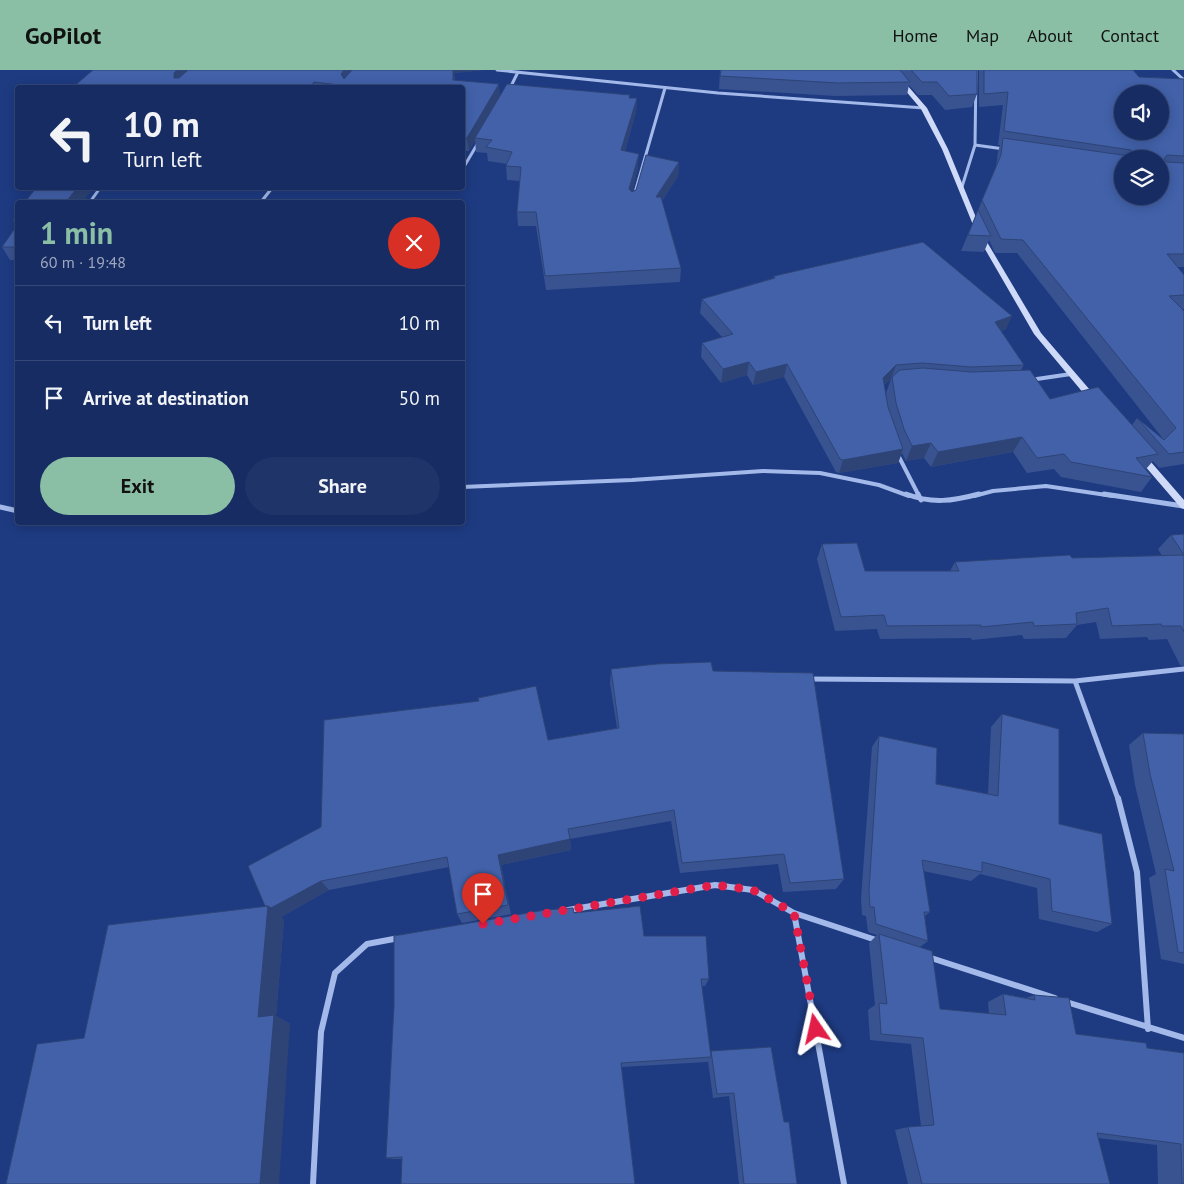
<!DOCTYPE html>
<html lang="en">
<head>
<meta charset="utf-8">
<style>
	body { margin:0; font-family:"PT Sans",sans-serif; background:#1f3468; color:#f1f3f6; height:100vh; display:flex; flex-direction:column; font-size:19px; white-space:nowrap }
	* { box-sizing:border-box; margin:0 }
	p { font-size:16px; color:#9ea7be }
	.icon { flex:none; width:28px; height:28px; fill:none; stroke:currentColor; stroke-width:2; stroke-linecap:round; stroke-linejoin:round }
	.map { position:relative; flex:1; overflow:hidden }
	.details { position:absolute; left:15px; top:130px; width:450px; height:325px; display:flex; flex-direction:column; background:#162c62; border-radius:5px; box-shadow:0 2px 12px #0003,0 0 0 1px #354877 }
	.details>* { flex:none }
	.guide { position:absolute; left:15px; top:15px; width:450px; height:105px; border-radius:5px; box-shadow:0 2px 12px #0003,0 0 0 1px #354877; background:#162c62; color:#f1f3f6; overflow:hidden }
	.buttons { position:absolute; left:1114px; top:15px; display:grid; gap:10px }
	.buttons a { display:grid; place-items:center; width:55px; height:55px; border-radius:50%; background:#162c62; box-shadow:0 2px 12px #0003,0 0 0 1px #354877; font-size:25px }
	.pin { position:absolute; display:grid; place-items:center; width:42px; height:42px; color:#fff; margin:-51px -21px; border-radius:50% 50% 50% 0; rotate:-45deg; box-shadow:0 0 5px #0007 }
	.pin .icon { rotate:45deg }
	.me { position:absolute; width:55px; margin:-28px; rotate:349deg; stroke-linejoin:round; filter:drop-shadow(0 0 4px #0008) }
	.turn { display:flex; align-items:center; gap:18px; height:105px; padding:0 25px; font-size:22px }
	.turn .icon { width:65px; height:65px; stroke-width:2.5 }
	.turn b { display:block; font-size:35px; line-height:42px }
	.round { display:grid; place-items:center; flex:none; width:52px; height:52px; border-radius:26px; background:#1f3468 }
	.headline { display:flex; align-items:center; justify-content:space-between; height:85px; padding:0 25px }
	h1 { font-size:30px; font-weight:700; line-height:38px; color:#8abfa5 }
	.cta { display:flex; gap:10px; margin-top:auto; padding:10px 25px }
	.cta a { flex:1; height:58px; border-radius:30px; background:#8abfa5; color:#111; font-size:20px; font-weight:700; line-height:58px; text-align:center }
	.cta a+a { background:#1f3468; color:#f1f3f6 }
	ul { padding:0; list-style:none }
	li { display:flex; align-items:center; gap:15px; height:75px; padding:0 25px; border-top:1px solid #354877 }
	li div { flex:1 }
	li b { display:block; font-size:19px }
	li em { font-style:normal }
	header { display:flex; align-items:center; gap:30px; box-sizing:border-box; height:70px; padding:0 25px; background:#8abfa5; color:#111 }
	header strong { font-size:24px }
	nav { display:flex; gap:28px; margin-inline-start:auto; font-size:18px }
	.map>svg:first-child { display:block }
</style>
</head>
<body>
<header>
<strong>GoPilot</strong>
<nav><a>Home</a><a>Map</a><a>About</a><a>Contact</a></nav>
</header>
<div class="map">
<svg width="1184" height="1114" viewBox="0 0 1184 1114">
	<rect width="100%" height="100%" fill="#1e3b82"/>
	<g fill="none" stroke-linecap="round" stroke-linejoin="round">
		<path stroke="#a3b9e9" stroke-width="3" d="M497,0L718,23L924,38
			M1173,0L1184,10
			M509,20L518,2
			M975,75L1004,79
			M462,100L478,73
			M961,120L975,75L976,0
			M634,126L665,18
			M90,132L100,118
			M261,132L272,118"/>
		<path stroke="#a3b9e9" stroke-width="4" d="M1030,310L1071,304
			M897,383L919,426
			M462,417L632,410L763,401L820,403L879,415L909,426
			M974,426L993,421L1046,416L1113,426"/>
		<path stroke="#a3b9e9" stroke-width="5" d="M906,424C932,434 953,431 979,424
			M918,424L921,430
			M1104,424L1183,436
			M0,437L18,441
			M808,609L1075,611L1184,599
			M1075,611L1118,729"/>
		<path stroke="#a3b9e9" stroke-width="6" d="M1118,728L1137,802L1148,959
			M568,840L715,815L753,820L794,843L879,871
			M794,843L844,1114
			M928,887L1055,928
			M1063,931L1184,968
			M313,1114L321,962L335,903L367,874L399,868"/>
		<path fill="#cedaf7" fill-rule="evenodd" d="M888,0H894L927,38L948,79L984,167L1041,263L1096,327V331H1090L1034,264L978,167L942,79L921,39Z
			M1141,383L1144,384L1184,430V439L1181,438L1138,388L1137,386Z"/>
	</g>
	<path fill="#395391" fill-rule="evenodd" d="M93,0H484L454,3L455,10L500,25H630V28H637L636,42L625,81L638,97L632,122L679,92L678,106L662,131L681,198L680,212L546,220L536,156H518L517,142L520,111L507,110L506,96L507,94L488,91L487,83L476,82L475,70L469,81H462V18H72Z
		M720,0H977V24L972,37L945,40L932,25H918L909,15L907,25L835,26L719,19Z
		M979,0H1133L1139,7L1184,9V197H1178L1184,205V239H1181L1184,241V394L1159,398L1153,391L1146,399L1152,407L1141,422L1061,407L1054,399L1027,403L1013,382L931,397L924,388L906,391L902,383L898,393L839,403L836,402L784,307L753,315L747,305L721,313L701,287L702,273L722,267L700,243L702,229L773,208L774,206L1006,259L1001,261L1024,295L1021,300L1050,329L1132,355L1137,348L1164,370L1017,183H995L989,170L984,182L961,181L996,97L998,82L1000,75H998L1003,35L979,37ZM891,309L886,323L888,339L884,315Z
		M18,143V190H10L2,177L16,156L13,150Z
		M1184,464V596L1180,595L1167,569L1149,570L1147,567L1100,569L1096,552L1077,555L1066,568L1024,569L1022,565L972,570L971,568L880,569L877,559L835,561L817,489L822,474L865,501H950L955,492L1162,486L1158,479L1171,465Z
		M611,599L713,601L844,809L836,819L783,822L778,794L680,803L671,751L570,769L571,780L501,795L511,844L462,853L457,844L449,797L329,820L281,847L284,850L276,946L290,954L84,968L265,836L548,670L617,658L610,613Z
		M1002,644L1112,854L1097,862L1039,849L1037,818L980,804L971,811L923,801L930,842L925,846L928,871L920,877L940,939L989,944L988,932L1003,924L1026,928L1034,925L1076,964L1147,978L1184,983V1114H1158L1157,1075L1098,1068L1110,1114H908L895,1060L908,1057L921,1056L911,974L870,970L868,940L875,935L869,873L877,865L868,862L866,846L862,845L861,829L872,677L879,666L936,714L988,724L991,657Z
		M1143,663L1184,664V894L1161,889L1149,808L1156,804L1135,715L1129,675Z
		M574,843L644,866L709,909L705,916H702L710,983L711,981L784,1052L797,1114H739L729,1026L713,1028L708,991L707,992L622,997L402,1089H393L386,1088Z"/>
	<path fill="#2e4476" d="M177,0H196L179,15L174,8V3Z
		M344,0H356L345,15L341,4Z
		M453,0H484L454,3L455,18L453,10Z
		M314,12L316,18H310Z
		M499,14L500,26L475,68V70L469,81L467,68Z
		M637,28L636,42L621,94V80Z
		M639,84L638,97L629,133V119Z
		M679,92L678,106L655,141L656,127Z
		M77,118H93L83,132H66Z
		M1012,246L1006,259L989,265L995,252Z
		M749,292L747,305L721,313L723,299Z
		M787,294L784,307L753,315L756,302Z
		M896,295L891,309L878,321L883,308Z
		M1022,367L1013,382L931,397L938,382Z
		M931,373L924,388L906,391L912,376Z
		M903,379L898,393L839,403L843,390Z
		M570,769L571,780L501,795L511,844L498,785Z
		M321,811L329,820L281,847L284,850L276,946L290,954L279,1114H260L258,947L268,836Z"/>
	<path fill="#4261a9" stroke="#2e4476" fill-rule="evenodd" d="M93,0H177L174,3V8H179L188,0H344L341,4L344,9L352,0H453V10L499,14L467,68H462V18H364L314,12L310,18H72Z
		M721,0H900L910,12L838,13L720,6Z
		M911,0H977V24L949,26L937,12H922Z
		M984,0H1133L1139,7L1184,9V86L1167,85L1164,89L1167,92L1184,93V184H1167L1184,205V225L1169,226L1184,241V382L1169,384L1137,348L1164,370L1176,358L1023,170L1001,169L982,130L1001,85L1003,68L1129,86L1132,84L1131,80L1004,61L1008,22L984,24ZM1122,24H1160V61H1122ZM1122,89H1160V126H1122Z
		M507,14L630,25L629,28H637L621,80L639,84L629,119L632,122L636,120L646,85L679,92L656,127H661L681,198L545,206L536,142H517L521,97L506,96L512,82L486,77L492,70L475,68Z
		M36,118H77L66,132H25Z
		M978,140L991,166L968,165Z
		M18,143V150H13Z
		M18,154V177H2Z
		M923,172L1012,246L995,252L1024,295L971,297L922,293L896,295L883,308L888,337L903,379L843,390L840,389L787,294L756,302L749,292L723,299L702,273L733,264L702,229L775,208L774,206Z
		M923,298L972,302L1030,300L1050,329L1098,317L1158,384L1136,388L1152,407L1071,392L1064,384L1037,388L1022,367L938,382L931,373L912,376L904,359L896,333L892,307L900,300Z
		M1184,464V562L1181,556H1162L1161,554L1112,556L1108,538L1076,543L1077,554L1034,556L1033,552L981,557V555L887,556L884,545L841,547L822,474L857,473L865,501H959L955,492L1070,485L1072,488L1184,485L1171,465Z
		M711,592L713,601L813,603L844,809L790,813L784,784L682,793L674,740L568,759L570,769L498,785L508,835L457,844L447,787L321,811L271,838L268,836H265L248,796L321,757L324,650L479,631L478,628L536,616L548,670L619,658L611,599L657,594Z
		M1002,644L1059,659V754L1102,764L1112,854L1052,841L1050,809L982,792V802L922,790L930,842H924L928,871L876,854L874,837H870L869,820L879,666L937,678L936,714L998,726Z
		M1143,663L1184,664V883L1178,882L1165,799L1174,801L1150,704Z
		M268,836L258,947L274,945L260,1114H6L37,974L84,968L108,855Z
		M640,836L644,866H706L709,909H701L711,987L621,993L635,1114H401L402,1087L386,1088L394,936V866L545,840L573,838L574,843Z
		M879,864L932,881L940,939L1006,945L1003,924L1035,930L1034,925L1069,928L1076,964L1146,973L1147,978L1184,983V1114H1182L1181,1074L1097,1063L1110,1114H922L908,1057L934,1055L923,968L881,964L879,933L887,934Z
		M771,977L784,1052H789L797,1114H744L734,1023L717,1024L711,981Z"/>
	<g fill="none" stroke-linecap="round" stroke-linejoin="round">
		<path stroke="#e11d48" stroke-width="9" stroke-dasharray="0 16.2" d="M483,854L715,815L753,820L794,843L816,959"/>
	</g>
</svg>
<div class="buttons">
<a><svg class="icon" aria-label="sound" viewBox="0 0 24 24"><path d="M4 9h4l5-4v14l-5-4H4zM17 9q2 3 0 6"/></svg></a>
<a><svg class="icon" aria-label="layers" viewBox="0 0 24 24"><path d="M12 4l9 5-9 5-9-5zM3 14l9 5 9-5"/></svg></a>
</div>
<div class="pin" style="left:483px;top:854px;background:#d93025"><svg class="icon" aria-label="arrive" viewBox="0 0 24 24"><path d="M6 21V4h12l-3 4 3 4H6"/></svg></div>
<svg class="me" style="left:816px;top:959px" viewBox="-20 -20 40 40"><path d="M0-17L14 15 0 8-14 15z" fill="#e11d48" stroke="#fff" stroke-width="4"/></svg>
<div class="guide">
<div class="turn"><svg class="icon" aria-label="left" viewBox="0 0 24 24"><path d="M17 20v-9H6M10 6l-5 5 5 5"/></svg><div><b>10 m</b>Turn left</div></div>
</div>
<section class="details">
<div class="headline"><div><h1>1 min</h1><p>60 m · 19:48</p></div><a class="round" style="background:#d93025;color:#fff"><svg class="icon" aria-label="close" viewBox="0 0 24 24"><path d="M6 6l12 12M18 6L6 18"/></svg></a></div>
<ul>
<li><svg class="icon" aria-label="left" viewBox="0 0 24 24"><path d="M17 20v-9H6M10 6l-5 5 5 5"/></svg><div><b>Turn left</b></div><em>10 m</em></li>
<li><svg class="icon" aria-label="arrive" viewBox="0 0 24 24"><path d="M6 21V4h12l-3 4 3 4H6"/></svg><div><b>Arrive at destination</b></div><em>50 m</em></li>
</ul>
<div class="cta"><a>Exit</a><a>Share</a></div>
</section>
</div>
</body>
</html>
